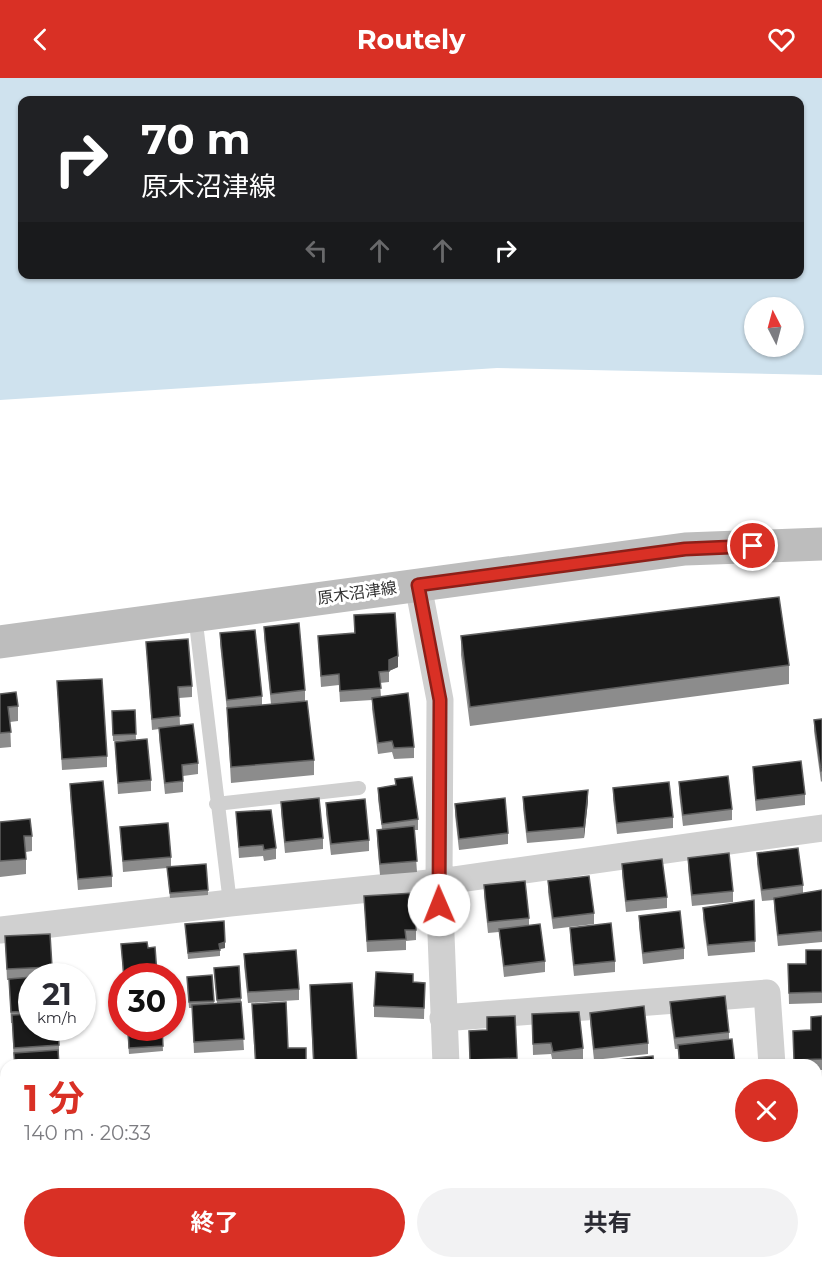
<!DOCTYPE html>
<html lang="ja">
<head>
<meta charset="utf-8">
<style>
	body { margin:0; font-family:Montserrat,"Noto Sans JP",sans-serif; background:#f2f2f3; color:#2b2b33; height:100vh; display:flex; flex-direction:column; font-size:22px; white-space:nowrap }
	* { box-sizing:border-box; margin:0 }
	p { font-size:20px; color:#7c7c81 }
	.icon { flex:none; width:33px; height:33px; fill:none; stroke:currentColor; stroke-width:2; stroke-linecap:round; stroke-linejoin:round }
	.map { position:relative; flex:1; overflow:hidden }
	.sheet { position:absolute; left:0px; top:981px; width:822px; height:210px; display:flex; flex-direction:column; background:#fff; border-radius:18px 18px 0 0; box-shadow:0 2px 4px #0004 }
	.sheet>* { flex:none }
	.hud { position:absolute; left:18px; top:18px; width:786px; height:183px; border-radius:12px; box-shadow:0 2px 4px #0004; background:#202124; color:#fff; overflow:hidden }
	.needle { width:39px; rotate:354deg }
	.fabs { position:absolute; left:744px; top:219px; display:grid; gap:12px }
	.fabs a { display:grid; place-items:center; width:60px; height:60px; border-radius:50%; background:#fff; box-shadow:0 2px 4px #0004; font-size:30px }
	.speed { position:absolute; left:18px; top:885px; display:flex; gap:12px; font-size:30px; font-weight:700; text-align:center }
	.speed>* { display:grid; place-content:center; width:78px; height:78px; border-radius:50%; background:#fff; box-shadow:0 2px 4px #0004; line-height:1 }
	.speed small { font-size:15px; font-weight:400 }
	.speed .limit { border:9px solid #d22; background:#fff; color:#111 }
	.pin { position:absolute; display:grid; place-items:center; width:51px; height:51px; color:#fff; margin:-26px; border:3px solid #fff; border-radius:50%; box-shadow:0 2px 6px #0007 }
	.me { position:absolute; width:66px; margin:-33px; rotate:359deg; stroke-linejoin:round; filter:drop-shadow(0 0 4px #0008) }
	.turn { display:flex; align-items:center; gap:21px; height:126px; padding:0 24px; font-size:27px }
	.turn .icon { width:78px; height:78px; stroke-width:2.5 }
	.turn b { display:block; font-size:42px; line-height:51px }
	.lanes { display:flex; align-items:center; height:57px; padding:0 24px; background:#0003; justify-content:center; gap:30px; direction:ltr }
	.lanes .off { opacity:.35 }
	.round { display:grid; place-items:center; flex:none; width:63px; height:63px; border-radius:32px; background:#f2f2f3 }
	.summary { display:flex; align-items:center; justify-content:space-between; height:102px; padding:0 24px }
	h1 { font-size:36px; font-weight:700; line-height:45px; color:#d93025 }
	.action { display:flex; gap:12px; margin-top:auto; padding:12px 24px }
	.action a { flex:1; height:69px; border-radius:36px; background:#d93025; color:#fff; font-size:24px; font-weight:700; line-height:69px; text-align:center }
	.action a+a { background:#f2f2f3; color:#2b2b33 }
	header { display:flex; justify-content:space-between; align-items:center; height:78px; padding:0 24px; background:#d93025; color:#fff; font-size:27px; font-weight:700 }
	.map>svg:first-child { display:block }
</style>
</head>
<body>
<header><svg class="icon" aria-label="back" viewBox="0 0 24 24"><path d="M15 5l-7 7 7 7"/></svg>Routely<svg class="icon" aria-label="heart" viewBox="0 0 24 24"><path d="M12 20l-8-8c-3-5 5-10 8-4 3-6 11-1 8 4z"/></svg></header>
<div class="map">
<svg width="822" height="1191" viewBox="0 0 822 1191">
	<rect width="100%" height="100%" fill="#fff"/>
	<path fill="#cfe2ee" fill-rule="evenodd" d="M0,0H822V297L497,290L0,322ZM22,22H800V196H22ZM754,230H794V268H754Z"/>
	<g fill="none" stroke-linecap="round" stroke-linejoin="round">
		<path stroke="#d0d0d0" stroke-width="14" d="M195,537L230,825
			M216,726L359,710
			M404,1185L405,1191
			M679,1185L680,1191"/>
		<path stroke="#d0d0d0" stroke-width="27" d="M418,507L440,622L439,804L446,987
			M0,852L230,825L439,804L822,750
			M443,940L767,915L772,987
			M816,1018L822,1017
			M0,1058L6,1060
			M243,1185V1191"/>
		<path stroke="#bdbdbd" stroke-width="33" d="M0,564L685,471L822,466"/>
	</g>
	<path fill="#8c8c8c" d="M354,537L398,589L389,593V604L380,605L381,619L414,669V680L394,681L392,674L378,676L372,631V622L340,624L339,607L321,609L318,558L354,555Z
		M264,549L305,612V623L314,682V697L231,705L227,633L220,566V555L262,618V627L271,626L264,560Z
		M461,558L789,587V606L470,648L461,577Z
		M146,564L192,608V619L179,620L180,648L198,685V696L183,698V714L165,716L159,661V651L152,652Z
		M57,603L107,678V689L62,692Z
		M0,616L18,628V643L10,644L11,669L0,670Z
		M135,632L136,662L113,663L112,633Z
		M822,641V703L821,704L814,653V642Z
		M115,664L151,702V713L118,716Z
		M753,689L805,716V727L756,733L753,699Z
		M395,701L418,741V752H414L417,794L380,797L377,763V752L382,751L378,721V710L395,707Z
		M679,704L732,731V742L683,748L679,715Z
		M70,706L112,798V809L78,812L70,717Z
		M613,710L673,739V750L617,756L613,721Z
		M523,719L588,723L584,760L527,765L523,730Z
		M281,724L323,760V771L285,775L281,735Z
		M326,725L369,762V773L331,777L326,736Z
		M455,726L508,755V766L459,772L455,737Z
		M236,734L276,770V781L264,783L263,778L239,780Z
		M0,744L32,758V773L26,774V796L0,799Z
		M120,749L171,779V788L208,812V817L170,820L167,790L123,794Z
		M757,775L803,807V815L822,812V864L778,868L774,831V822L762,823L757,786Z
		M688,780L733,813V824L692,828L688,791Z
		M622,786L667,819V830L626,834L622,797Z
		M548,803L594,835V846L553,851L548,814Z
		M484,807L529,840V847L545,883V894L504,899L499,854L488,855L484,818Z
		M364,818L416,852V862L406,863V872L367,874Z
		M754,822L755,874L708,878L703,841V830Z
		M639,838L684,870V881L643,886L639,849Z
		M185,846L225,870L220,871V878L188,881Z
		M570,850L615,883V894L574,898L570,861Z
		M5,858L52,889V898H55H32V950L59,967V978H58L59,987H14L12,945H11L9,902H7Z
		M121,866L148,870L155,869L157,898H123Z
		M822,872V925L789,926L788,886H806Z
		M244,876L299,911V922L248,925L244,887Z
		M239,888L244,972L194,975L192,930H189L187,904L212,897L214,926L217,925L214,890Z
		M413,904L425,905L424,941L374,939V928Z
		M310,907L357,987H313Z
		M670,924L729,954V961L735,987H679L678,971H675L670,935Z
		M252,926L288,970L306,987H255Z
		M590,935L648,965V976L594,982L590,945Z
		M532,936L583,970V981L553,985L551,976L533,977Z
		M515,938L517,987H470L469,953L487,952Z
		M822,938V992H816V987H794L793,953L811,952Z
		M127,950H162L163,973L129,976Z
		M822,1063V1096L816,1097V1064Z
		M822,1125V1160H818L816,1143V1126Z
		M38,1185H73V1191H38Z
		M101,1185H136V1187L101,1188Z
		M546,1185H592L594,1191H547Z
		M701,1185H746V1191H702Z"/>
	<path fill="#5f5f5f" d="M398,578V589L389,593V582Z
		M588,712V723L584,760V749Z
		M225,864V870L219,871V866Z"/>
	<path fill="#1a1a1a" stroke="#5f5f5f" stroke-width="1.5" d="M779,519L789,587L470,629L461,558Z
		M395,535L398,578L389,582V593L379,594L381,610L340,613L339,596L321,598L318,558L355,555L354,537Z
		M299,545L305,612L271,616L264,549Z
		M255,552L262,618L227,622L220,555Z
		M188,561L192,608L178,609L180,638L152,641L146,564Z
		M102,601L107,678L62,681L57,603Z
		M16,614L18,628L8,629L11,654L0,655V616Z
		M408,615L414,669L394,670L392,663L378,665L372,620Z
		M307,623L314,682L231,689L227,630Z
		M135,632L136,656L113,657L112,633Z
		M822,641V692L821,693L814,642Z
		M193,646L198,685L182,687L183,703L165,705L159,650Z
		M147,661L151,702L118,705L115,664Z
		M801,683L805,716L756,722L753,689Z
		M728,698L732,731L683,737L679,704Z
		M412,699L418,741L382,746L378,710L396,707L395,701Z
		M103,703L112,798L78,801L70,706Z
		M669,704L673,739L617,745L613,710Z
		M588,712L584,749L527,754L523,719Z
		M319,720L323,760L285,764L281,724Z
		M505,720L508,755L459,761L455,726Z
		M365,721L369,762L331,766L326,725Z
		M271,732L276,770L264,772L263,767L239,769L236,734Z
		M30,741L32,758H24L26,781L0,783V744Z
		M168,745L171,779L123,783L120,749Z
		M414,748L417,783L380,786L377,752Z
		M798,770L803,807L762,812L757,775Z
		M729,775L733,813L692,817L688,780Z
		M662,781L667,819L626,823L622,786Z
		M206,786L208,812L170,815L167,789Z
		M589,798L594,835L553,840L548,803Z
		M525,803L529,840L488,844L484,807Z
		M822,812V853L778,857L774,820Z
		M414,815L416,852H405L406,861L367,863L364,818Z
		M754,822L755,863L708,867L703,830Z
		M680,833L684,870L643,875L639,838Z
		M224,843L225,864L219,866L220,872L188,875L185,846Z
		M611,845L615,883L574,887L570,850Z
		M540,846L545,883L504,888L499,851Z
		M50,856L52,889L7,891L5,858Z
		M147,864L148,870L155,869L157,896L146,898H124L121,866Z
		M296,872L299,911L248,914L244,876Z
		M806,872H822V914L789,915L788,886H806Z
		M239,888L241,920L217,922L214,890Z
		M376,894L413,896V904L425,905L424,930L374,928Z
		M212,897L214,923L189,924L187,899Z
		M32,899V933L11,934L9,901Z
		M352,905L357,987H314L310,907Z
		M725,918L729,954L675,960L670,924Z
		M241,924L244,961L194,964L192,927Z
		M286,924L288,970H306V987H256L252,926Z
		M644,928L648,965L594,971L590,935Z
		M579,934L583,970L553,974L551,965L533,966L532,936Z
		M32,936V950H58L59,967L14,970L12,937Z
		M515,938L517,980L470,982L469,953L487,952V939Z
		M822,938V981L794,982L793,953L811,952V939Z
		M128,950H162L163,968L129,970Z
		M732,961L735,987H680L678,967Z
		M58,972L59,987H15L14,975Z
		M653,978L654,987H599V984Z
		M822,1063V1090L816,1091V1064Z
		M822,1125V1154H818L816,1137V1126Z
		M38,1185H73V1190H38Z
		M162,1185H211V1191H162Z
		M279,1185H319L320,1191H274L273,1186Z
		M330,1185H377L378,1191H331Z
		M419,1185H465L466,1191H419Z
		M488,1185H534L535,1191H489Z
		M549,1185H592L594,1191H550Z
		M614,1185H660V1191H615Z
		M703,1185H732L704,1190Z
		M779,1185H811L812,1191H780Z"/>
	<g fill="none" stroke-linecap="round" stroke-linejoin="round">
		<g stroke="#8d1f18" stroke-width="15">
			<path id="route" d="M439,827L440,622L418,507L685,471L753,468"/>
		</g>
		<use href="#route" stroke="#d93025" stroke-width="10"/>
	</g>
	<g text-anchor="middle" dominant-baseline="central" stroke-width="6" stroke-linejoin="round" paint-order="stroke">
		<g font-size="16" fill="#333" stroke="#fff">
			<text transform="translate(357 515) rotate(-8)">原木沼津線</text>
		</g>
	</g>
</svg>
<div class="fabs">
<a><svg class="needle" viewBox="-14 -14 28 28"><path d="M0-13l5 13h-10z" fill="#e53935"/><path d="M0 13l5-13h-10z" fill="#7c7c81"/></svg></a>
</div>
<div class="speed"><div>21<small>km/h</small></div><div class="limit">30</div></div>
<div class="pin" style="left:753px;top:468px;background:#d93025"><svg class="icon" aria-label="arrive" viewBox="0 0 24 24"><path d="M6 21V4h12l-3 4 3 4H6"/></svg></div>
<svg class="me" style="left:439px;top:827px" viewBox="-20 -20 40 40"><circle r="19" fill="#fff"/><path d="M0-13L10 11 0 6-10 11z" fill="#d93025"/></svg>
<div class="hud">
<div class="turn"><svg class="icon" aria-label="right" viewBox="0 0 24 24"><path d="M7 20v-9h11M14 6l5 5-5 5"/></svg><div><b>70 m</b>原木沼津線</div></div>
<div class="lanes"><svg class="icon off" aria-label="left" viewBox="0 0 24 24"><path d="M17 20v-9H6M10 6l-5 5 5 5"/></svg><svg class="icon off" aria-label="ahead" viewBox="0 0 24 24"><path d="M12 20V5M6 11l6-6 6 6"/></svg><svg class="icon off" aria-label="ahead" viewBox="0 0 24 24"><path d="M12 20V5M6 11l6-6 6 6"/></svg><svg class="icon" aria-label="right" viewBox="0 0 24 24"><path d="M7 20v-9h11M14 6l5 5-5 5"/></svg></div>
</div>
<section class="sheet">
<div class="summary"><div><h1>1 分</h1><p>140 m · 20:33</p></div><a class="round" style="background:#d93025;color:#fff"><svg class="icon" aria-label="close" viewBox="0 0 24 24"><path d="M6 6l12 12M18 6L6 18"/></svg></a></div>
<div class="action"><a>終了</a><a>共有</a></div>
</section>
</div>
</body>
</html>
